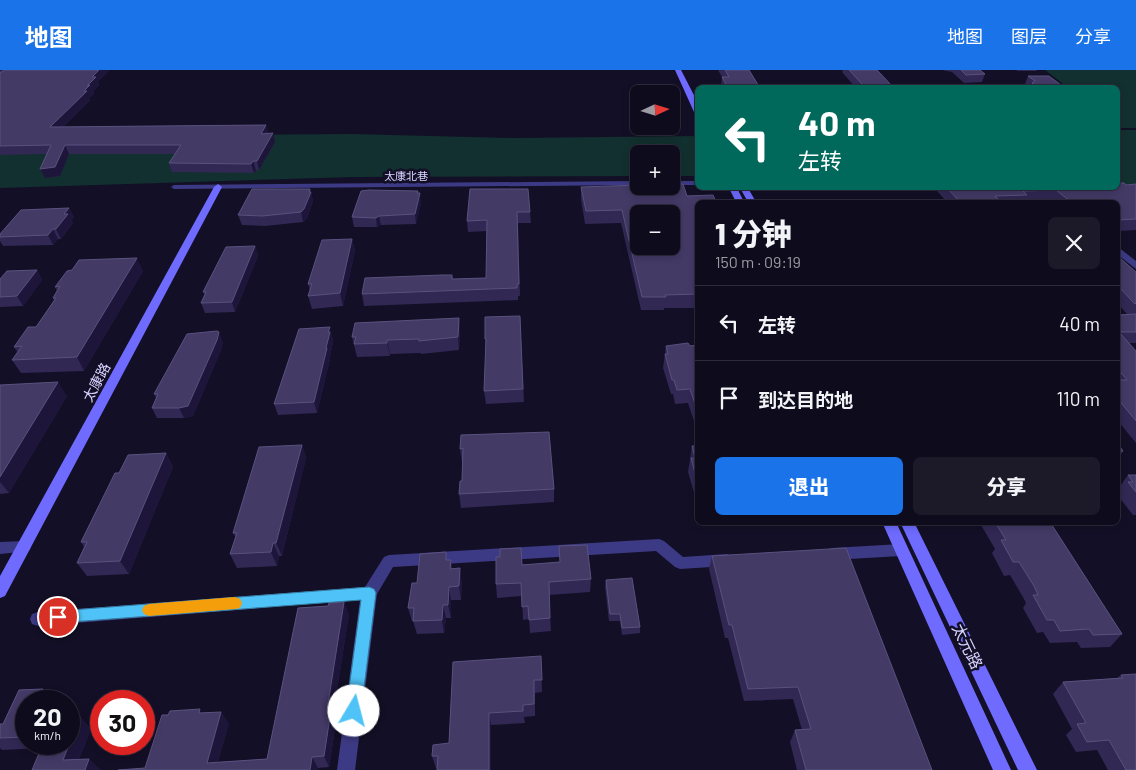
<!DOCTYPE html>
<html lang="zh">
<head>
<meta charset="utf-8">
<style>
	body { margin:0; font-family:Barlow,"Noto Sans SC",sans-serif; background:#1c1929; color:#f1f3f6; height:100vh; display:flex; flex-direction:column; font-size:19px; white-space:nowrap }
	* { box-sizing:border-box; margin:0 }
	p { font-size:16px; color:#9b9ba3 }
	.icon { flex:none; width:28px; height:28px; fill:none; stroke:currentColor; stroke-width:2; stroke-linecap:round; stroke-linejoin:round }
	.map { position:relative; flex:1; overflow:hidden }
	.details { position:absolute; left:695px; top:130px; width:425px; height:325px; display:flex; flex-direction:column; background:#0e0b1c; border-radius:8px; box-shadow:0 2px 8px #0003,0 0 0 1px #2e2b3b }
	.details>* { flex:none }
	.guide { position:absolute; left:695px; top:15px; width:425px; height:105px; border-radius:8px; box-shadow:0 2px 8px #0003,0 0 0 1px #2e2b3b; background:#00695c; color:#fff; overflow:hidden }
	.needle { width:32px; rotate:86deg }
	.controls { position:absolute; left:630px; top:15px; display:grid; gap:10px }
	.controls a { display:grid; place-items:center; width:50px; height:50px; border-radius:8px; background:#0e0b1c; box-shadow:0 2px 8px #0003,0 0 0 1px #2e2b3b; font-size:25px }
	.speed { position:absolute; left:15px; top:620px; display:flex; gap:10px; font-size:25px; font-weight:700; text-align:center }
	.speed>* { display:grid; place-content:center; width:65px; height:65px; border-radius:50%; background:#0e0b1c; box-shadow:0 2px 8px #0003,0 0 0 1px #2e2b3b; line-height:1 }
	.speed small { font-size:12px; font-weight:400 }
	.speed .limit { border:8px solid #d22; background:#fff; color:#111 }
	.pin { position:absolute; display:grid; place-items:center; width:42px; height:42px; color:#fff; margin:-21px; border:2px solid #fff; border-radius:50%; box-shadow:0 1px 5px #0007 }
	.me { position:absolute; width:55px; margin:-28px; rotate:8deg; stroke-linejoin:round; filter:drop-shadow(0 0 4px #0008) }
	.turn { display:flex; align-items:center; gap:18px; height:105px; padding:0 20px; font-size:22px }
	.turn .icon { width:65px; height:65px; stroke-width:2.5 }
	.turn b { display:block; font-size:35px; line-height:42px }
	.round { display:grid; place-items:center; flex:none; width:52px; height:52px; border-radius:8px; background:#1c1929 }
	.head { display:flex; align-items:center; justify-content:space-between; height:85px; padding:0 20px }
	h1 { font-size:30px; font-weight:800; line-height:38px }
	.primary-button { display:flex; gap:10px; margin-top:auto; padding:10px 20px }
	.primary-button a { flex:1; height:58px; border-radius:8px; background:#1a73e8; color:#fff; font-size:20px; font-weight:800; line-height:58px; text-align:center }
	.primary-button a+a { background:#1c1929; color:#f1f3f6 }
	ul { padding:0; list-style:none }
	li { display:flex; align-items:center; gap:15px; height:75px; padding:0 20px; border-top:1px solid #2e2b3b }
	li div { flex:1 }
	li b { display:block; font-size:19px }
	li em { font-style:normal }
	header { display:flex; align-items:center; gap:30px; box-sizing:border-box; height:70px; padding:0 25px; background:#1a73e8; color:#fff }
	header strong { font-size:24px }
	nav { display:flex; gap:28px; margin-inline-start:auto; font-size:18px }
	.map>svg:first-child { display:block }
</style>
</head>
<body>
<header>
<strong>地图</strong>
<nav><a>地图</a><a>图层</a><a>分享</a></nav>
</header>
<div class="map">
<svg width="1136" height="700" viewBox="0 0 1136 700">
	<rect width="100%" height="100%" fill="#130f26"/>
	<path fill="#12302f" d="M1045,0H1136V58H1118V18L1067,17Z
		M1118,60H1136V120L767,121L754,118H1118Z
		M352,64L515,68L697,66V106H671V84H639V106L353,107L0,118V67Z"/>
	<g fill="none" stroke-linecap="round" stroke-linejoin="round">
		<path fill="#3d3a85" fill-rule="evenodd" d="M639,111V115L174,119L171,117L174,115Z
			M671,111H698V115H671Z"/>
		<path fill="#3d3a85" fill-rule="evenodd" d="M1118,177L1136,191V199L1118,185Z
			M659,469L664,471L683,487L727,484L732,486L734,490L732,494L727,496L680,499L675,497L656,481L393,497L377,524L355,700H337L360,530L38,556L32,554L30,549L32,544L38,542L365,517L384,487L389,485Z
			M24,471L29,473L31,477L29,481L0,484V472Z
			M901,474L906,476L908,480L906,484L901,486L832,490L827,488L825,484L827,480L832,478Z"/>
		<path fill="#6f6bff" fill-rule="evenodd" d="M675,0H681L698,33V44L694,42Z
			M218,114L222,117L5,526L0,528V506L214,117Z
			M729,118H737L744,132H736Z
			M740,118H748L756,132H748Z
			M882,452H896L1011,700H993Z
			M900,452H914L1037,700H1018Z"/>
	</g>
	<path fill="#312854" d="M0,0L98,12L99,15L93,22L94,24L89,28L90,30L63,57L269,63L275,72L259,100H256L254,103L172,102L169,93L175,84H69L60,106L45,108L47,84L0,85Z
		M718,0H749L760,18H721L722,7Z
		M843,0H877L894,18H856L842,2Z
		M942,0H980L985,4L982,12L964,13L952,2Z
		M1016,0H1037L1036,1H1018Z
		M1028,6L1065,18H1029L1025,14Z
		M1136,114V160L1118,161V132H1054L1051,130L1024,131L1023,132H947L937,121H931L928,118H1118L1126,115Z
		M581,117L687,126L698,132V238H664V240H641L621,153L585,154L581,129Z
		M310,119L313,131L307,148L303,152L265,156L242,155L238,145Z
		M470,119L530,142L531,153H518L520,226H518V230L364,236L362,224L452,205L453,209L486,208L487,161L468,162L467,151Z
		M418,123L421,133L416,154L381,155L377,157H354L352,147Z
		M69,138L74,147L71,151L73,153L61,169H58L53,175L3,176L0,171V164Z
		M352,169L355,181L343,236L312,239L308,226L310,221L308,214Z
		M255,176L258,186L235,242L205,243L201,233L205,225L203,222Z
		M1118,188L1136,202V273H1129L1136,281V373L1118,351V245L1127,244L1118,234Z
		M37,200L42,210L23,236L0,237V209Z
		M143,201L84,301L21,303L12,290L18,283L14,277L36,257L54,230L53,228L57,221L55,217Z
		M520,246L524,332L486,334L484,321L486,283L485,269Z
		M459,248L460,261L459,280L421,284V283L390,284V286L357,287L352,267Z
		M332,267L333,272L330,286V289L317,343L278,345L274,334Z
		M223,272L221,280L193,346L184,348H157L152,338L156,328L154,324Z
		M698,275V363L688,333L675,334L673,324H671L663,298L666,276Z
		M0,315L67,326L9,423L0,424Z
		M461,365L554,419V432L461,438L459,424L462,411L463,392H462L460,379Z
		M1118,374L1123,381L1118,390Z
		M302,375L306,388L282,486H279L277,496L237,498L230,484L236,468L233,463Z
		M692,376H698V436L688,402Z
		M166,383L173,397L129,504L87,506L77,493L84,477L81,472L119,403Z
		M1128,405H1136V445H1133L1118,426L1121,422L1118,419Z
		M974,452H1050L1122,564L1110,577L1081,578L1077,572L1050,573L1043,562L1037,563L1023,538L1026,533L1024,529L1010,505L1004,506L992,483L995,479L981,455H975Z
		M712,486L932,700H797L790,672L795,660H802L793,629L744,631L728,568H725L709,499Z
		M448,490H451L452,499L462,511L461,530H451V548H446L444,563L417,564L413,551H412L408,538L417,513Z
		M522,494L591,509L590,522L549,525L551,561L530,563L529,549L523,550L522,526L497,528L496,514Z
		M606,510L640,557V563L622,565L620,551H609L605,517Z
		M349,544L334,639L337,646L329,697L318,698V700H119L145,698L202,643L229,653L218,692L267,689Z
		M541,586L542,622L535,623V646L524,647L525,653L491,655L437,698H436L432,686L449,673Z
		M1136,604V700H1108L1097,680L1076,682L1066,665L1072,659L1053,624L1063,612L1117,608L1121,605Z
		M43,619L55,630L54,631H26V674H69V648L80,647L91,659L79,689H89L100,700H32L42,678L2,680L0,678V654H3L19,620Z"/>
	<path fill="#1d163a" d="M99,0H110L98,12L99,15L93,22L94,24L89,28L90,30L54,66L50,57L84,21L92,7Z
		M266,55L269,64H261Z
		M273,63L275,72L259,100L257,91Z
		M65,75L69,84L60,106L45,108L40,99Z
		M253,91L256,100L254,103L251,94Z
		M310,119L313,131L307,148L303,152L301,142Z
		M418,121L419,127L420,123L421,133L416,154L415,144Z
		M69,138L74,147L71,151L73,153L61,169L56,159L64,144Z
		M379,146L381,155L377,157L376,148Z
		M53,159L58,169L53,175L48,165Z
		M352,169L355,181L343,236L340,223Z
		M255,176L258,186L235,242L232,232Z
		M137,188L143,201L84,301L77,287Z
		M37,200L42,210L23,236L17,226Z
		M459,248L460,261L459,280L458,267Z
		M330,257L333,272L330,286V289L317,343L314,332L326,278Z
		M219,262L223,272L221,280L193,346L184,348L179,338Z
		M387,270L390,284V286L387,273Z
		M58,312L67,326L9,423L0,412V407Z
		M302,375L306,388L282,486L276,473Z
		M166,383L173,397L129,504L120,491Z
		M273,473L279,486L277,496L271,482Z
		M460,498L462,511L461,530L459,516Z
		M449,517L451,530V548L448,535Z
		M344,532L349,544L334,639L337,646L329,697L324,686L328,634Z
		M443,535L446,548L444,563L442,550Z
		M43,619L55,630L54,631H37Z
		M221,642L229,653L216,700L207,693Z
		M489,643L491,655V700H489Z
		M80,647L91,659L75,700L63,690Z
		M312,687L318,698V700H310Z
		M89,689L100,699V700H85Z"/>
	<path fill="#433a66" stroke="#5a527e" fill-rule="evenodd" d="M4,0H99L92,7H96L87,16L90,15L84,21H87L50,57L266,55L261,64L273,63L257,91H253L251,94L169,93L181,75H65L55,97L40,99L51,75L0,76V3Z
		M725,0H749L760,18H728L722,7H729Z
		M849,0H877L894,18H874L872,15H863Z
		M961,0H980L985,4L966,5Z
		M1028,6H1049L1065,18H1039L1032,13L1035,11Z
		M1118,113H1124L1126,115L1136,114V149L1118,150V132H1071L1056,120L1023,121L1027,125L995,126L1001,132H960L947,118H1118Z
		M671,114H683L687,126L713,125L716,132H698V224L665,225L666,227H642L622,140L586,141L581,117L639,115V116H671ZM639,144H671V176H639Z
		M252,119H310L309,122H311L304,139L301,142L262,146L238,145Z
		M470,119H528L530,142H517L519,214H517V218L362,224L365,208L442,205H452V209L486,208L487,150L467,151Z
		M369,120L418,121L417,123H420L415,144L379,146L376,148L352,147L361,121Z
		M69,138L64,144H68L56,159H53L48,165L0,167V164L21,140Z
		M352,169L340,223L308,226L312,214H308L322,170Z
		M255,176L232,232L201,233L206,222H203L226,177Z
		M137,188L77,287L12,290L22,276L14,277L28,257H36L56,228H53L60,216L55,217L67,201L72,200L79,190Z
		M1118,188H1120L1136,202V233L1135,234L1118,216Z
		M37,200L17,226L0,227V209L7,201Z
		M1136,244V262H1119L1136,281V351L1118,329V310H1127L1118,299V245Z
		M520,246L523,319L484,321L486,269H485V247Z
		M459,248L458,267L419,271V269L387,270V273L354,274L356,267H352L355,253Z
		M330,257L328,262H330L326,278H327L314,332L274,334L299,259Z
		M217,261L219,262L217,270L188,336L179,338H152L158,324H154L187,264Z
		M688,273L690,276L698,275V343L690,319L677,320L674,310H672L665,284H668L666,276Z
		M58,312L0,407V315Z
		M549,362L554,419L459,424L460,411H462L463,378L460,379L461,365Z
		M1118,374L1123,381L1118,382Z
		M302,375L276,473H273L271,482L230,484L237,463H233L259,377Z
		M692,376H698V415L691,388H695Z
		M166,383L120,491L77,493L87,472H81L115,403H119L128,385Z
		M1128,405H1136V422L1128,412H1133Z
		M995,452H1050L1122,564L1093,565L1089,559L1060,561L1054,550H1047L1033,525H1038L1034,516L1019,492H1013L1001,470H1006Z
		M587,475L591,509L549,512L550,548L529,550L528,536L522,537L521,513L496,514V487H500V479L521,478L522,495L560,492L559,476Z
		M846,478L932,700H806L795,660L811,659L798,617L748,619L732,555H729L712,486Z
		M446,482V490H451L450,499L460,498L459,516L449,517L448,535H443L442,550L413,551L414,538H408L412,513H417L420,484Z
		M632,508L640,557L622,558L620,544H610L606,510Z
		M344,532L328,634H332L324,686L312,687L310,700H118L145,698L162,645H168L170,641L200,639L199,643L221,642L207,693L267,689L298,538L328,536L329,533Z
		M541,586L542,610H534V634L523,635V641L489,643V700H437L438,686H432L433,675L449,673L453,592Z
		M1136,604V700H1126L1109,670L1087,672L1077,654L1086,653L1063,612L1123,608L1121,605Z
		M43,619L37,631H26V667L0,668V654H3L19,620Z
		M80,647L63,690L89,689L85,700H32L43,674H69V648Z"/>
	<path fill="#4fc3f7" stroke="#337fa1" d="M369,517L374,519L376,523L361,641L359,646L354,649L348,646L346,641L361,530L58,553L53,552L51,547L53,543L58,541Z"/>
	<path fill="#f59e0b" d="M235,527L240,529L242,533L240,538L235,539L149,546L144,544L142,540L144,536L149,534Z"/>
	<g text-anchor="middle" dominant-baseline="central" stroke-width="5" stroke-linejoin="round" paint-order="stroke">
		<g font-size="11" fill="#d9d4ff" stroke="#130f26">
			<text x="406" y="105">太康北巷</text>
		</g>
		<g font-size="14" fill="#d9d4ff" stroke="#130f26">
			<text transform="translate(96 312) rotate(-62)">太康路</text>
		</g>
		<g font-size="16" fill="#d9d4ff" stroke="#130f26">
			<text transform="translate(968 576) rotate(64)">太元路</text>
		</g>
	</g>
</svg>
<div class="controls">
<a><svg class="needle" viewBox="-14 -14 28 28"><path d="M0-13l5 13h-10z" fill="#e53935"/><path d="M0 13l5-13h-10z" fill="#9b9ba3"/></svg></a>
<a>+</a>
<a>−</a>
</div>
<div class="speed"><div>20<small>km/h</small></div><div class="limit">30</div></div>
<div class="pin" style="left:58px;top:547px;background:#d93025"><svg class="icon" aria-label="arrive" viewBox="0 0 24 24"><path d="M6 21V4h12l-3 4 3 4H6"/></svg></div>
<svg class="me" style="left:354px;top:641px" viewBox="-20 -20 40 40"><circle r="19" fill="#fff"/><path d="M0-13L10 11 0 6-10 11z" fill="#4fc3f7"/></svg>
<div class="guide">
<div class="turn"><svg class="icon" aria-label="left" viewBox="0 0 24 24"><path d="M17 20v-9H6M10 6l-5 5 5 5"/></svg><div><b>40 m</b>左转</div></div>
</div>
<section class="details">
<div class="head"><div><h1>1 分钟</h1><p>150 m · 09:19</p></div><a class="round"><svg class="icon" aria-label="close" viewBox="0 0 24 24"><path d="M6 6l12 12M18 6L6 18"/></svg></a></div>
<ul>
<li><svg class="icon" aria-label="left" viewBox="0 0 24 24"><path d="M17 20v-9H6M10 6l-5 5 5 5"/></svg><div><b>左转</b></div><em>40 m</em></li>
<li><svg class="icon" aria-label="arrive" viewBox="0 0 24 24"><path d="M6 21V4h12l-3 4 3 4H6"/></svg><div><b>到达目的地</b></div><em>110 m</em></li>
</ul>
<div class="primary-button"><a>退出</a><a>分享</a></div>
</section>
</div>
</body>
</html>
